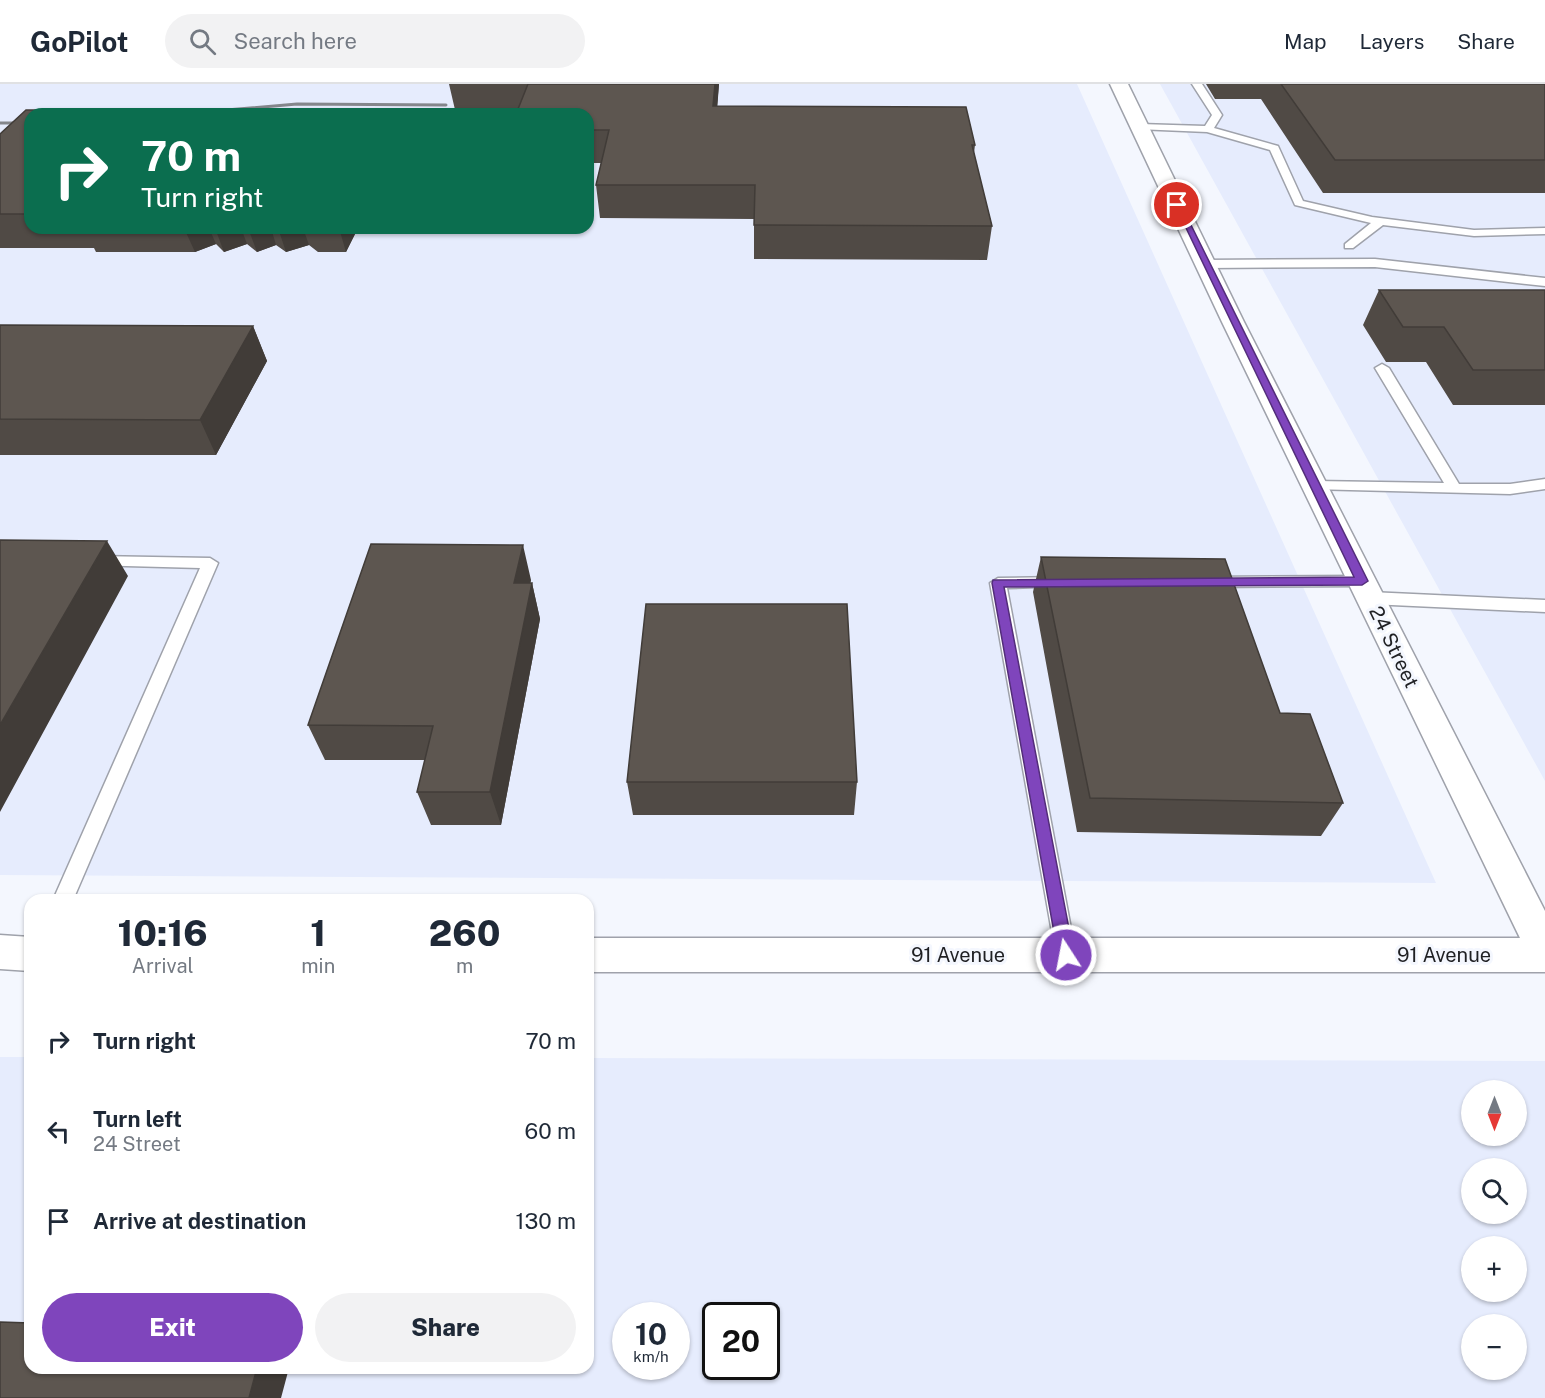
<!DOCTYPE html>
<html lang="en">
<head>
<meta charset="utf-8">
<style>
	body { margin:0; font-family:"Public Sans",sans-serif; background:#f2f2f3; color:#1f2937; height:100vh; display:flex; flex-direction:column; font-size:22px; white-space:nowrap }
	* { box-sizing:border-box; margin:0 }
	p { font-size:20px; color:#747a83 }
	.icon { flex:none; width:33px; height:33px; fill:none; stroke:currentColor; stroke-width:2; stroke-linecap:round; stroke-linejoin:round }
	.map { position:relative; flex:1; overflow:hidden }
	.panel { position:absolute; left:24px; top:810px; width:570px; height:480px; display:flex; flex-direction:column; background:#fff; border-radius:18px; box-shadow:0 2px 4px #0004 }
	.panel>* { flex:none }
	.hud { position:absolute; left:24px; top:24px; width:570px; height:126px; border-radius:18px; box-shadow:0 2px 4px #0004; background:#0b6e4f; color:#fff; overflow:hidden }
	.needle { width:39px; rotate:180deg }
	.fabs { position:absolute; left:1461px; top:996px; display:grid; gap:12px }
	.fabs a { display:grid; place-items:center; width:66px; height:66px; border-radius:50%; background:#fff; box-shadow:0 2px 4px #0004; font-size:30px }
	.speed { position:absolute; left:612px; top:1218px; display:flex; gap:12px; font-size:30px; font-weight:700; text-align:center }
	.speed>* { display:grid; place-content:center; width:78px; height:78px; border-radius:50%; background:#fff; box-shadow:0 2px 4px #0004; line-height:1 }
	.speed small { font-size:15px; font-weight:400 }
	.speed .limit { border:3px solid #111; border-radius:9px; background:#fff; color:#111 }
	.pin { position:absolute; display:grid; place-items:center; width:51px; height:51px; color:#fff; margin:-26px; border:3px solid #fff; border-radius:50%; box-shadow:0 2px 6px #0007 }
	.me { position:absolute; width:66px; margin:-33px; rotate:349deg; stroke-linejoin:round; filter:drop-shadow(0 0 4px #0008) }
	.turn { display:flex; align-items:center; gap:21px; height:126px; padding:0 18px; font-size:27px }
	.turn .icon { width:78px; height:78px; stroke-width:2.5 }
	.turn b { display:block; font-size:42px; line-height:51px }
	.eta { display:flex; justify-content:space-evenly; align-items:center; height:102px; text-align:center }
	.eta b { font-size:36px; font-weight:800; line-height:42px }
	.button { display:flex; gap:12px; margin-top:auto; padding:12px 18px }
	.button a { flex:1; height:69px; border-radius:36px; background:#7f45bc; color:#fff; font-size:24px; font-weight:800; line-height:69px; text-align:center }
	.button a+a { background:#f2f2f3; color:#1f2937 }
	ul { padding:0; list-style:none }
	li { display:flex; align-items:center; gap:18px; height:90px; padding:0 18px }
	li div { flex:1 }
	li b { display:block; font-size:22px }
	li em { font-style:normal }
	header { display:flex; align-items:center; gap:36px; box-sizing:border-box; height:84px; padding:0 30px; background:#fff; border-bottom:2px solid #e0e1e3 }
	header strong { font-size:28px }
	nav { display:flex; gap:33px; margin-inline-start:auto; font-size:21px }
	.search { width:420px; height:54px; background:#f2f2f3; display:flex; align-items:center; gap:15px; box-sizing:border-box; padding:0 21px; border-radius:33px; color:#747a83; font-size:22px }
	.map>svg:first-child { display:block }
</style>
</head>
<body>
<header>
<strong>GoPilot</strong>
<div class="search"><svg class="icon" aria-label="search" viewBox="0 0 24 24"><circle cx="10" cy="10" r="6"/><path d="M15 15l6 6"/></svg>Search here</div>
<nav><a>Map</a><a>Layers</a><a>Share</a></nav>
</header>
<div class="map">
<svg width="1545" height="1314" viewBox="0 0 1545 1314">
	<rect width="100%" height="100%" fill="#f4f7fe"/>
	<path fill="#e6ecfd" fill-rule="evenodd" d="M0,0H1077L1436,799L0,791ZM30,30H588V144H30Z
		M1160,0H1545V697Z
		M0,973H30V1284H588V974L1545,977V1314H0ZM1472,1006H1516V1052H1472ZM1472,1084H1516V1130H1472ZM1472,1162H1516V1208H1472ZM626,1232H676V1282H626ZM716,1232H766V1282H716ZM1472,1240H1516V1286H1472Z"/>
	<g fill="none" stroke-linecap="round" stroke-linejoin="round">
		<g stroke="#9fa2ab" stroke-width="3">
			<path id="service" d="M1192,0H1202L1222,31L1214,44L1278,62L1303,117L1372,133L1474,146L1545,144V150L1474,152L1383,141L1353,164H1345V160L1371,139L1295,121L1270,66L1207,48L1137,45V41L1140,40L1205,42L1212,31Z
				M1375,175L1545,194V202L1375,183L1205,184L1199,180L1205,176Z
				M1382,280L1389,284L1459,400H1510L1545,395V405L1510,410L1310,405L1308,402L1310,399L1315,397L1444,399L1375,284Z
				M95,472L210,474L218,479L73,816H53L200,484L89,481L87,477L89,473Z
				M1362,492L1370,497L1362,502L1211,503L1203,498L1211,493Z
				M1060,493L1066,494L1068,498L1066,502L1007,504L1076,871L1073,878L1066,880L1059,878L1056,871L990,499L998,494Z
				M1370,508L1545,516V528L1370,520L1362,514Z"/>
		</g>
		<g stroke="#9fa2ab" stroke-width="3">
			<path id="minor" d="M1110,0H1128L1244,238L1545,827V888H588V854H1520L1222,238Z
				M0,851L30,853V887L0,885Z"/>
		</g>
		<use href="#service" fill="#fff" fill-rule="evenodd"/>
		<use href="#minor" fill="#fff" fill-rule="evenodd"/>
		<path stroke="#84868b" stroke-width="3" d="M179,30L297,20L446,21
			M0,39H30"/>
	</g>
	<path fill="#504a45" d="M449,0H719L717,22L975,61L974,69L992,142L987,176L754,175V135L600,134L596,101L601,79H588V30H456Z
		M1206,0H1545V109H1323L1261,15H1215Z
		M26,26H393L394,30H30V144H358L346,168H318L309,161L286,168L276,161L257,168L247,160L224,168L216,160L195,168H96L94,164H0V50Z
		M1379,206H1545V321H1453L1426,278H1386L1363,241Z
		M0,241L253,242L267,277L216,371H0Z
		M1041,473L1280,629L1343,719L1321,752L1077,748L1033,508Z
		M531,496L530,499H532L540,535L501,741H431L417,708L425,676H325L308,641Z
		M627,698H857L854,731H633Z"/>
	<path fill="#413c38" d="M715,0H719L715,54L713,22Z
		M184,144H209L216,160L195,168Z
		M215,144H241L247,160L224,168Z
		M248,144H271L276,161L257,168Z
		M278,144H303L309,161L286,168Z
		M339,144H358L346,168Z
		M253,242L267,277L216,371L200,336Z
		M107,457L128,492L0,728V641Z
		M523,461L531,496L523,535L514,499Z
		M532,499L540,535L501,741L490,708Z
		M257,1284H289L281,1314H249Z"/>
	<path fill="#5d5650" stroke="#413c38" stroke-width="1.5" d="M528,0H715L713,22L966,23L975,61H972L992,142L754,141L755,101H596L609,46H588V30H516Z
		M1281,0H1545V76H1335Z
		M26,26H393L391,30H30V130H0V50Z
		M1379,206H1545V286H1473L1444,243H1403Z
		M0,241L253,242L200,336L0,335Z
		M0,456L107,457L0,641Z
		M371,460L523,461L514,499H532L490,708H417L433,642L308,641Z
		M1041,473L1225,475L1280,629L1310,630L1343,719L1090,714Z
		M646,520H847L857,698H627Z
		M0,1238L30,1239V1284H257L249,1314H0Z"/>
	<path fill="#7f45bc" stroke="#532d7a" stroke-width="1.5" d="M1174,119L1181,121L1368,497L1362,501L1004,503L1074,871L1072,876L1066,878L1060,876L1058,871L992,499L993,496L1354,493Z"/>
	<g text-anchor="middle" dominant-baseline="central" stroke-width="6" stroke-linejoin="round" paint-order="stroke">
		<g font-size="20" fill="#1f2023" stroke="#f4f7fe">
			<text transform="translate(1394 563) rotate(64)">24 Street</text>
			<text x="958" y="871">91 Avenue</text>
			<text x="1444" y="871">91 Avenue</text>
		</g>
	</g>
</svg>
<div class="fabs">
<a><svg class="needle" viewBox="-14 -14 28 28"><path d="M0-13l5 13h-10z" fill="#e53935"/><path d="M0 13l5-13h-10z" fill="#747a83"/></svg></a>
<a><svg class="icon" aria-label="search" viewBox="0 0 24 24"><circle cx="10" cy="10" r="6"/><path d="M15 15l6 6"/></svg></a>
<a>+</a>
<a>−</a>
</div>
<div class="speed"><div>10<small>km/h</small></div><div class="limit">20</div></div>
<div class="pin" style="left:1177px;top:121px;background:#d93025"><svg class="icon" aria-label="arrive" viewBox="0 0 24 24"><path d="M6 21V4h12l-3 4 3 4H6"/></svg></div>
<svg class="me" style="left:1066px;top:871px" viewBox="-20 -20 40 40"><circle r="17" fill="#7f45bc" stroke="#fff" stroke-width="3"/><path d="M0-11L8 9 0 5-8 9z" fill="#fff"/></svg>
<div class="hud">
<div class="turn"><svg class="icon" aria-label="right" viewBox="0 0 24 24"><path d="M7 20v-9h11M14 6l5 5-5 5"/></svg><div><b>70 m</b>Turn right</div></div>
</div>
<section class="panel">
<div class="eta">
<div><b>10:16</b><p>Arrival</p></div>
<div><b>1</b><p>min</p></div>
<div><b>260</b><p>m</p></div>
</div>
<ul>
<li><svg class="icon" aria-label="right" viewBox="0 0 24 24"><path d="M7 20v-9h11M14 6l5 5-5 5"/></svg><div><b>Turn right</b></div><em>70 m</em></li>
<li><svg class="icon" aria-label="left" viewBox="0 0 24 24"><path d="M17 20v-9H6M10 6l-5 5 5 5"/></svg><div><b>Turn left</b><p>24 Street</p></div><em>60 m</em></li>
<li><svg class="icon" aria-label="arrive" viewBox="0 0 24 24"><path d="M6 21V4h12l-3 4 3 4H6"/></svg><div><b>Arrive at destination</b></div><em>130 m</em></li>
</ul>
<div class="button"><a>Exit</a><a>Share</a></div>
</section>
</div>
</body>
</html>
